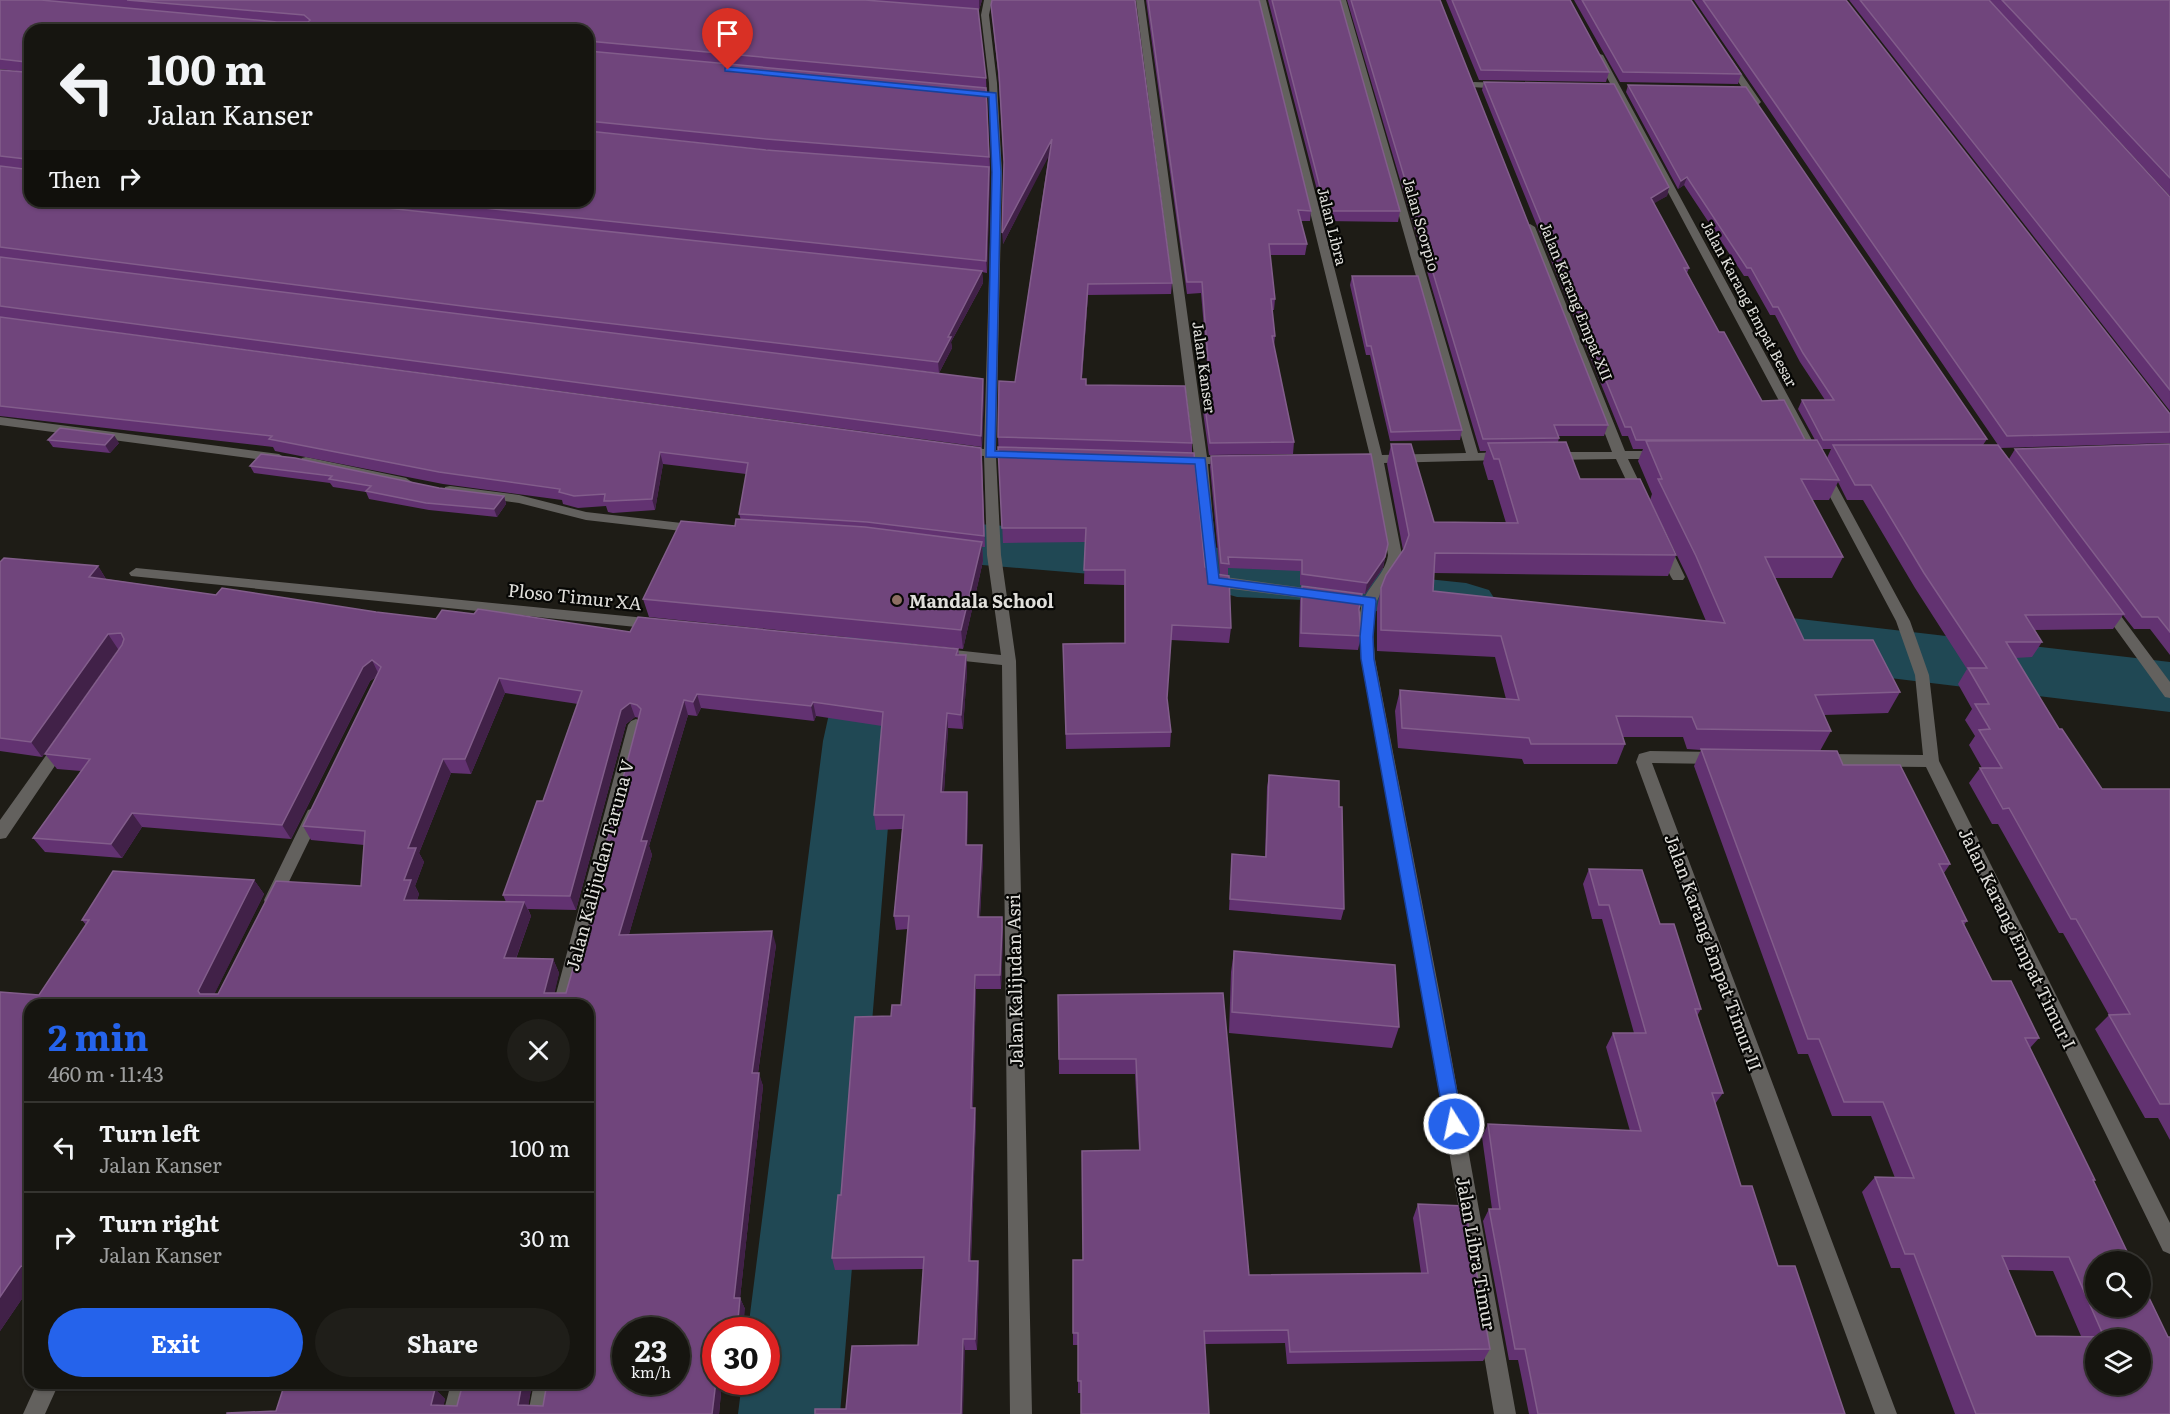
<!DOCTYPE html>
<html lang="en">
<head>
<meta charset="utf-8">
<style>
	body { margin:0; font-family:Literata,serif; background:#1f1e19; color:#f1f3f6; height:100vh; display:flex; flex-direction:column; font-size:22px; white-space:nowrap }
	* { box-sizing:border-box; margin:0 }
	p { font-size:20px; color:#9e9f9f }
	.icon { flex:none; width:33px; height:33px; fill:none; stroke:currentColor; stroke-width:2; stroke-linecap:round; stroke-linejoin:round }
	.map { position:relative; flex:1; overflow:hidden }
	.sheet { position:absolute; left:24px; top:999px; width:570px; height:390px; display:flex; flex-direction:column; background:#161510; border-radius:18px; box-shadow:0 2px 4px #0004,0 0 0 2px #353430 }
	.sheet>* { flex:none }
	.guide { position:absolute; left:24px; top:24px; width:570px; height:183px; border-radius:18px; box-shadow:0 2px 4px #0004,0 0 0 2px #353430; background:#161510; color:#f1f3f6; overflow:hidden }
	.tools { position:absolute; left:2085px; top:1251px; display:grid; gap:12px }
	.tools a { display:grid; place-items:center; width:66px; height:66px; border-radius:50%; background:#161510; box-shadow:0 2px 4px #0004,0 0 0 2px #353430; font-size:30px }
	.speed { position:absolute; left:612px; top:1317px; display:flex; gap:12px; font-size:30px; font-weight:700; text-align:center }
	.speed>* { display:grid; place-content:center; width:78px; height:78px; border-radius:50%; background:#161510; box-shadow:0 2px 4px #0004,0 0 0 2px #353430; line-height:1 }
	.speed small { font-size:15px; font-weight:400 }
	.speed .limit { border:9px solid #d22; background:#fff; color:#111 }
	.pin { position:absolute; display:grid; place-items:center; width:51px; height:51px; color:#fff; margin:-62px -26px; border-radius:50% 50% 50% 0; rotate:-45deg; box-shadow:0 0 6px #0007 }
	.pin .icon { rotate:45deg }
	.me { position:absolute; width:66px; margin:-33px; rotate:350deg; stroke-linejoin:round; filter:drop-shadow(0 0 4px #0008) }
	.turn { display:flex; align-items:center; gap:21px; height:126px; padding:0 24px; font-size:27px }
	.turn .icon { width:78px; height:78px; stroke-width:2.5 }
	.turn b { display:block; font-size:42px; line-height:51px }
	.then { display:flex; align-items:center; height:57px; padding:0 24px; background:#0003; gap:12px; font-size:22px }
	.round { display:grid; place-items:center; flex:none; width:63px; height:63px; border-radius:32px; background:#1f1e19 }
	.summary { display:flex; align-items:center; justify-content:space-between; height:102px; padding:0 24px }
	h1 { font-size:36px; font-weight:700; line-height:45px; color:#2563eb }
	.action { display:flex; gap:12px; margin-top:auto; padding:12px 24px }
	.action a { flex:1; height:69px; border-radius:36px; background:#2563eb; color:#fff; font-size:24px; font-weight:700; line-height:69px; text-align:center }
	.action a+a { background:#1f1e19; color:#f1f3f6 }
	ul { padding:0; list-style:none }
	li { display:flex; align-items:center; gap:18px; height:90px; padding:0 24px; border-top:2px solid #353430 }
	li div { flex:1 }
	li b { display:block; font-size:22px }
	li em { font-style:normal }
	.map>svg:first-child { display:block }
</style>
</head>
<body>
<div class="map">
<svg width="2170" height="1414" viewBox="0 0 2170 1414">
	<rect width="100%" height="100%" fill="#1e1c16"/>
	<g fill="none" stroke-linecap="round" stroke-linejoin="round">
		<path fill="#204854" fill-rule="evenodd" d="M899,518L1187,540L1237,553L1326,557L1389,569L1418,578L1466,583L1489,590L1499,606L1489,622L1466,629L1407,621L1373,610L1326,601L1237,597L1186,582L899,558L877,552L868,538L877,524Z
			M881,605L905,612L914,628L895,741L840,1414H738L742,1382H766V1330H748L823,741L848,628L857,612Z
			M1783,617L2170,662V712L1783,665L1759,658L1749,641L1759,624Z"/>
		<path fill="#63615e" fill-rule="evenodd" d="M984,0H992L989,15L997,83L1002,173L996,450L1017,451L1023,455L1017,459L996,457L1001,555L1016,661L1032,1414H1010L1002,665L945,659L938,654L945,649L1001,655L987,555L984,456L963,455L957,451L963,447L984,449L992,173L989,83L981,15Z
			M1136,0H1144L1207,457H1230L1236,461L1230,465L1208,464L1218,576L1320,590L1325,592L1327,595L1325,598L1320,600L1216,587L1204,578L1195,464H1176L1170,460L1176,456H1194Z
			M1258,0H1266L1382,455L1466,453L1338,0H1346L1478,453L1503,452L1509,456L1503,460L1384,463L1402,555C1399,575 1384,584 1377,601C1370,619 1374,641 1375,659L1443,1011L1516,1414H1494L1425,1011L1361,659C1360,641 1356,619 1363,601C1370,584 1385,574 1388,555L1371,463L1353,464L1347,460L1353,456H1370Z
			M1596,53L1603,55L1910,621L1929,675L1939,761L2170,1223V1254L2163,1251L1926,767L1823,766L1818,764L1815,760L1818,756L1823,754L1923,755L1915,675L1896,621L1595,55Z
			M1726,60H1732L1761,102L1759,104H1753L1725,62Z
			M1474,82L1504,83L1509,86L1504,89L1471,87V83Z
			M1530,224L1535,227L1625,451H1659L1665,455L1659,459H1628L1646,496L1645,499H1635L1616,459L1551,460L1545,456L1551,452H1612L1525,227Z
			M0,417L279,454L285,458L279,462L0,425Z
			M306,457L406,478L412,482L406,486L302,464L300,461L302,458Z
			M450,486L519,495L586,512L699,525L706,529L699,533L586,520L519,503L445,493L444,490L445,487Z
			M1664,544L1671,548L1685,577L1683,580H1673L1671,577L1657,548Z
			M136,568L656,619L663,624L656,629L131,576L129,573Z
			M2107,602L2112,604L2170,682V698L2165,697L2102,610L2100,607L2102,604Z
			M636,719L641,721L644,725L571,1005H553L628,725L631,721Z
			M62,738L67,740L70,744L67,748L6,838L0,839V820L57,740Z
			M1650,751L1718,752L1723,754L1726,758L1723,762L1718,764L1652,763L1897,1414H1875L1636,762L1639,754Z
			M314,808L320,810L322,814L280,900L278,905L272,907L266,905L264,900L306,814L308,810Z
			M37,1383H59L45,1414H23Z
			M451,1383H473L465,1414H443Z
			M534,1383H556L550,1414H528Z"/>
	</g>
	<path fill="#623271" fill-rule="evenodd" d="M0,0H982L979,10H978L986,78L990,168L987,273L982,272L983,283L951,342L952,348L939,373L837,361L984,391L982,447L0,317L982,460L985,547H982L983,561L963,649L649,617L643,599L735,526L741,520L739,514L746,474L663,464L655,510L613,513L608,512L606,506L578,508L563,504L562,500L443,484L275,451L273,447L0,416V70L25,72L0,69ZM588,30V51L797,71L588,51V131L768,150L588,201H30Z
		M1146,0H1259L1311,211L1310,221H1301L1307,244L1305,255H1270L1275,299L1274,310H1272L1275,336L1274,346L1294,442L1293,454L1209,455L1201,397L1202,386H1209L1201,293L1187,294Z
		M1268,0H1340L1400,211L1398,222L1325,221Z
		M1347,0H1440L1608,425L1604,436H1558L1559,438L1558,442L1580,479L1676,555L1668,576L1434,573L1433,591L1706,621L1687,576L1650,500L1652,494L1638,461L1643,449H1633L1628,436H1622L1482,90L1484,82L1669,187L1667,196L1653,203L1689,268L1687,273L1719,332L1762,401L1805,440H1815L1798,409L1802,400H1825L1800,362L1775,315H1770L1748,276H1744L1684,185L1678,189L1626,92L1628,85L1987,439L1983,445H1998L1694,0H1846L2170,414V443L2000,448L2009,459L2015,449L2170,444V655L2150,629H2134L2123,615L2113,629L2035,630L2042,642L2032,657L2015,658L2059,729L2102,789H2170V1140L2158,1118H2145L2095,1029L2109,1015L2063,933H2059L1998,824H1992L1969,783L1980,768H1982L1969,745L1975,736L1965,720L1972,709L1958,684L1967,669L1915,588L1863,500H1847L1838,482L1829,500H1812L1843,557L1832,578H1775L1804,640L1900,692L1888,713L1824,715L1831,731L1820,751L1843,765L1950,864L1944,873L1967,921L1964,925L1992,981L2039,1038L2030,1048L2095,1180L2094,1181L2170,1414H1955L1900,1268H1891L1862,1192L1875,1177L1895,1178L1871,1116H1832L1808,1054H1798L1694,766L1701,750L1687,749L1683,737H1623L1625,744L1617,764H1524L1522,759L1398,748L1395,711L1400,690L1506,699L1495,657L1377,651V608L1381,588L1403,550L1387,464L1391,444L1434,522L1506,523L1493,480H1488L1483,463L1486,451H1480ZM1822,449H1831L1827,458ZM2008,1270L2053,1271L2081,1336H2036Z
		M1446,0H1570L1609,72L1606,82L1479,80Z
		M1574,0H1691L1741,74L1738,84L1620,82Z
		M1849,0H1989L2170,197V411Z
		M1989,0H2170V196Z
		M991,5L1172,283L1171,294L1088,295L1082,379L1086,385L1192,443V453L1205,567L1231,628L1229,643L1171,640L1167,698L1171,732L1170,747L1066,749L1063,644L1125,643L1124,585L1084,584L1085,542L1003,543L998,437L1015,382L1049,154L1003,244L1004,164L999,83Z
		M1352,276L1462,430L1460,440L1390,441L1370,355H1366L1350,285Z
		M48,440L119,443L110,453L53,447Z
		M1211,456L1388,544L1383,568L1365,594L1300,585V571L1228,568V575L1220,574L1210,467Z
		M250,466L504,496L506,504L497,517L429,510L369,499L366,492L333,487L330,483L254,473Z
		M0,562L98,566L106,579L216,595L436,619L630,632L958,649L959,655H966L967,670L963,729L948,728L944,792H967L968,806L967,845L983,859L980,917H1002L1003,931L1001,989H976L973,1108L976,1121L971,1261L979,1272L977,1350H965L846,1409L918,1345L923,1269L835,1270L832,1258L841,1195L891,1016L901,1005L908,929L896,930L894,916L902,829L876,830L874,815L882,726L816,716L814,721L701,708L697,716L688,715L649,846L652,855L629,934L776,945L758,1073L763,1086L740,1298L745,1309L716,1330V1382H722L719,1414H227L276,1411L285,1383H386L385,1388L435,1389L445,1399L443,1406H457L463,1383H532L528,1406H543L588,1383V1005H30V1287L0,1331V992L39,995L86,925L82,920L254,880L264,894L214,994H218L361,886L364,845L311,840L303,826L376,677L370,681L291,839L142,827L122,858L45,852L33,838L81,771L57,769L45,754L119,649H118L42,757L0,751ZM505,693L578,704L543,801L503,895L506,902L417,900L419,894L415,886L424,862L419,853L451,773L471,774ZM635,717L639,718L592,897L596,906L579,958L566,993H554L559,973L553,959H516L531,916L528,909L576,910L626,724Z
		M1302,586L1359,609L1361,636L1358,650L1299,647L1300,600Z
		M1269,775L1344,909L1341,920L1229,910L1232,854L1265,857L1267,787Z
		M1589,869L1660,924L1701,1009L1697,1016L1723,1093L1715,1104L1741,1186L1845,1414H1529L1518,1360H1509L1483,1221L1489,1209H1492L1482,1137L1488,1124L1630,1131L1606,1047L1613,1033H1634L1602,919H1592L1583,884Z
		M1234,951L1399,1027L1392,1048L1229,1033L1231,972Z
		M1223,993L1249,1275L1421,1273L1413,1218L1418,1204L1490,1349L1483,1361L1287,1364L1285,1343L1205,1344L1081,1393H1078V1345H1073V1260H1083L1139,1150L1135,1074H1059L1058,995Z"/>
	<path fill="#412148" d="M979,0H982L979,10Z
		M1052,139V150L1003,244L1002,233Z
		M989,167L990,178L987,273L986,261Z
		M1687,177L1684,185L1678,189L1681,181Z
		M1669,187L1667,196L1648,207L1651,198Z
		M982,271L983,283L951,342L952,348L939,373L938,362L948,337Z
		M1088,284V295L1081,390V379Z
		M983,379L984,391L982,447L981,436Z
		M114,435L119,443L110,453L105,445Z
		M660,452L663,464L655,510L652,499Z
		M504,496L506,504L497,517L494,509Z
		M982,542L983,561L963,649L961,630Z
		M1385,557L1383,568L1365,594L1367,583Z
		M98,566L107,581L89,577Z
		M108,634L118,649L42,757L31,742Z
		M966,655L967,670L963,729L961,715Z
		M372,660L379,675L370,681L291,839L282,825L363,667Z
		M499,678L505,693L471,774L465,759Z
		M697,694L701,708L697,716L693,702Z
		M684,700L688,715L649,846L652,855L625,948L619,935L641,841Z
		M813,702L816,716L814,721L811,706Z
		M630,703L635,717L626,724L576,910L570,896L621,710Z
		M947,713L948,728L943,806L941,792Z
		M443,759L451,773L419,853L424,862L415,886L419,894L412,914L404,900V880L408,848Z
		M967,792L968,806L967,859L966,845Z
		M132,813L142,827L122,858L111,844Z
		M982,845L983,859L979,931L978,917Z
		M254,880L264,894L209,1005L198,991Z
		M524,902L531,916L511,972L504,958Z
		M1002,917L1003,942L1001,989L1000,975Z
		M772,931L776,945L756,1086L752,1073Z
		M553,959L559,973L552,1005L544,993Z
		M975,975L976,989L972,1121L971,1108Z
		M759,1073L763,1086L740,1298L745,1309L743,1330H737L734,1298Z
		M975,1108L976,1121L970,1273L969,1261Z
		M978,1261L979,1272L977,1350L975,1339Z
		M21,1266L30,1273V1287L0,1331V1297Z
		M963,1339L965,1350L963,1414H961Z
		M716,1382H722L719,1414H712Z
		M372,1383H386L382,1398L371,1387Z
		M522,1383H532L527,1414L518,1405Z
		M435,1389L445,1399L442,1414L431,1405Z"/>
	<path fill="#70457c" stroke="#825d8b" stroke-width="1.5" fill-rule="evenodd" d="M0,0H41L277,22H308L310,20L304,15L127,0H865L978,9L986,78L588,41V30H30V201H320L982,271L948,337H951L938,362L470,307L0,247V166L24,169L26,166V159L0,156V70L24,72L27,70L26,62L0,59Z
		M992,0H1135L1172,283L1088,284L1081,379H1086V385L1185,386L1192,443L998,437L999,381L1015,382L1052,139L1002,233L1004,162L999,73L991,5Z
		M1148,0H1259L1311,211L1298,210L1307,244H1269L1275,299H1271L1275,336H1272L1294,442L1210,443L1202,386H1210L1202,282H1187Z
		M1272,0H1340L1400,211H1326Z
		M1351,0H1440L1608,425H1554L1559,438L1483,439Z
		M1452,0H1570L1609,72L1481,70Z
		M1582,0H1691L1741,74L1623,72Z
		M1703,0H1846L2170,414V432L2007,436Z
		M1860,0H1989L2170,197V390Z
		M2002,0H2170V178Z
		M588,51L986,88L989,157L766,139L588,121Z
		M1484,82L1614,84L1669,187L1651,198L1689,268H1684L1719,332H1724L1762,401L1784,400L1805,440H1636L1631,427H1625Z
		M1628,85L1746,87L1987,439L1823,440L1802,400H1834L1803,353L1778,307H1773L1751,268H1747L1687,177L1681,181Z
		M588,131L766,150L989,167L986,261L419,201H588Z
		M0,257L983,379L981,436L0,306Z
		M1352,276H1418L1462,430L1391,432L1371,346H1367Z
		M0,317L981,448L984,536L867,522L739,514L748,463L660,452L652,499L610,501H604L605,494L574,496L559,492L560,489L439,472L269,439L272,436L0,406Z
		M60,428L114,435L105,445L48,440Z
		M1817,440L1839,480L1801,479L1843,557H1765L1804,640H1873L1900,692L1815,695L1831,731L1697,729L1692,717L1616,716L1625,744H1531L1529,738L1402,728L1400,690L1519,700L1501,636L1381,630V588L1386,575L1404,549L1409,535L1391,444H1411L1434,522L1518,523L1499,459H1494L1488,443L1566,442L1580,479H1640L1676,555L1435,553L1433,591L1725,623L1696,556L1658,479H1662L1646,441Z
		M2170,444V632L2158,617H2142L2015,449Z
		M1833,445H1998L2124,614L2025,615L2042,642H2006L2059,729H2062L2102,789H2170V1104H2160L2109,1015L2130,1014L2076,919H2071L2009,808L2003,809L1980,768H2002L1979,730L1990,729L1975,704H1989L1968,668H1987L1924,573L1871,485H1855Z
		M998,447L1194,453L1205,567L1216,574L1229,576L1231,628L1172,625L1167,698L1171,732L1066,734L1063,644L1125,643V570H1084L1086,528H1002Z
		M261,454L295,458L439,488L504,496L494,509L426,503L366,491L371,486L329,479L332,476L250,466Z
		M1371,454L1388,544L1385,557L1367,583L1302,574V560L1228,557L1229,564L1221,563L1211,456Z
		M736,519L865,527L982,542L961,630L643,599L681,521L735,526Z
		M4,558L98,566L89,577L216,595L222,588L376,612L436,619L442,610L474,614L478,609L630,632L638,617L958,649L956,655H966L961,715L947,713L941,792H967L966,845H982L978,917H1002V928L1000,975H975L971,1108H975L969,1261H978L975,1339H963L961,1414H815V1409H846L852,1346L918,1345L924,1257L832,1258L838,1195H841L855,1017L891,1016L892,1005H901L909,916H894L904,815H874L883,712L813,702L811,706L697,694L693,702L684,700L641,841H647L619,935L772,931L752,1073H759L734,1298H740L737,1330H716V1381L712,1414H227V1413L276,1411L285,1383H372L371,1387L435,1389L431,1405L457,1406L463,1383H522L518,1405L543,1406L547,1383H588V1005H30V1266L29,1268L21,1266L0,1297V992L39,995L89,920H82L113,871L254,880L198,991L200,994H218L276,881L361,886L365,831L303,826L381,667L372,660L363,667L282,825L132,813L111,844L33,838L90,759L45,754L122,645L124,639L121,633L108,634L31,742L0,738V562ZM499,678L582,691L543,801H537L503,895L570,896L621,710L630,703L637,705L641,709L592,897H599L579,958H576L566,993H544L553,959L504,958L524,902L404,900L411,880H404L416,848H408L443,759H465ZM626,1330H676V1382H626Z
		M1302,586L1362,594L1359,609L1361,636L1301,633Z
		M1701,749L1837,751L1843,765H1900L1950,864H1939L1967,921H1962L1992,981H2011L2039,1038H2025L2095,1180H2093L2132,1262H2096V1306H2140V1279L2168,1337H2170V1414H1976L1914,1254H1905L1875,1177L1914,1178L1883,1102H1844L1819,1039H1808ZM2002,1256L2069,1257L2104,1337L2036,1336ZM2096,1340H2140V1384H2096Z
		M1269,775L1339,781V807H1342L1344,909L1230,899L1232,854L1266,857Z
		M1589,869L1642,870L1660,924H1674L1701,1009H1695L1723,1093H1712L1741,1186H1752L1778,1266H1795L1845,1414H1538L1525,1349H1515L1489,1209H1500L1488,1124L1641,1131L1613,1033H1646L1609,905H1599Z
		M1234,951L1395,965L1399,1027L1232,1012Z
		M1223,993L1249,1275L1428,1273L1418,1204L1465,1206L1490,1349L1290,1352L1288,1330L1204,1331L1209,1414H1081V1381H1078V1333H1073V1260H1083L1082,1151L1140,1150L1136,1059H1059L1058,995Z"/>
	<path fill="#2563eb" stroke="#184099" stroke-width="1.5" d="M728,67L996,93L1001,172L995,451L1205,458L1219,578L1375,598L1376,601L1373,637L1374,659L1463,1124L1460,1130L1454,1132L1448,1130L1445,1124L1361,659L1360,637L1363,605L1208,584L1195,464L986,457L992,172L989,97L725,71V68Z"/>
	<circle fill="#8d6e63" stroke="#070705" stroke-width="2" cx="897" cy="600" r="6"/>
	<g text-anchor="middle" dominant-baseline="central" stroke-width="4.5" stroke-linejoin="round" paint-order="stroke">
		<g font-size="15" fill="#e0dfdb" stroke="#070705">
			<text transform="translate(1422 224) rotate(74)">Jalan Scorpio</text>
			<text transform="translate(1333 226) rotate(76)">Jalan Libra</text>
			<text transform="translate(1577 301) rotate(68)">Jalan Karang Empat XII</text>
			<text transform="translate(1750 303) rotate(62)">Jalan Karang Empat Besar</text>
			<text transform="translate(1205 367) rotate(82)">Jalan Kanser</text>
		</g>
		<g font-size="18" fill="#e0dfdb" stroke="#070705">
			<text transform="translate(575 596) rotate(6)">Ploso Timur XA</text>
			<text transform="translate(599 865) rotate(-75)">Jalan Kalijudan Taruna V</text>
			<text transform="translate(2018 938) rotate(64)">Jalan Karang Empat Timur I</text>
			<text transform="translate(1714 952) rotate(70)">Jalan Karang Empat Timur II</text>
			<text transform="translate(1014 981) rotate(-91)">Jalan Kalijudan Asri</text>
			<text transform="translate(1477 1253) rotate(80)">Jalan Libra Timur</text>
		</g>
		<g font-size="18" font-weight="bold" fill="#e0dfdb" stroke="#070705" text-anchor="start">
			<text x="909" y="600">Mandala School</text>
		</g>
	</g>
</svg>
<div class="tools">
<a><svg class="icon" aria-label="search" viewBox="0 0 24 24"><circle cx="10" cy="10" r="6"/><path d="M15 15l6 6"/></svg></a>
<a><svg class="icon" aria-label="layers" viewBox="0 0 24 24"><path d="M12 4l9 5-9 5-9-5zM3 14l9 5 9-5"/></svg></a>
</div>
<div class="speed"><div>23<small>km/h</small></div><div class="limit">30</div></div>
<div class="pin" style="left:728px;top:70px;background:#d93025"><svg class="icon" aria-label="arrive" viewBox="0 0 24 24"><path d="M6 21V4h12l-3 4 3 4H6"/></svg></div>
<svg class="me" style="left:1454px;top:1124px" viewBox="-20 -20 40 40"><circle r="17" fill="#2563eb" stroke="#fff" stroke-width="3"/><path d="M0-11L8 9 0 5-8 9z" fill="#fff"/></svg>
<div class="guide">
<div class="turn"><svg class="icon" aria-label="left" viewBox="0 0 24 24"><path d="M17 20v-9H6M10 6l-5 5 5 5"/></svg><div><b>100 m</b>Jalan Kanser</div></div>
<div class="then">Then<svg class="icon" aria-label="right" viewBox="0 0 24 24"><path d="M7 20v-9h11M14 6l5 5-5 5"/></svg></div>
</div>
<section class="sheet">
<div class="summary"><div><h1>2 min</h1><p>460 m · 11:43</p></div><a class="round"><svg class="icon" aria-label="close" viewBox="0 0 24 24"><path d="M6 6l12 12M18 6L6 18"/></svg></a></div>
<ul>
<li><svg class="icon" aria-label="left" viewBox="0 0 24 24"><path d="M17 20v-9H6M10 6l-5 5 5 5"/></svg><div><b>Turn left</b><p>Jalan Kanser</p></div><em>100 m</em></li>
<li><svg class="icon" aria-label="right" viewBox="0 0 24 24"><path d="M7 20v-9h11M14 6l5 5-5 5"/></svg><div><b>Turn right</b><p>Jalan Kanser</p></div><em>30 m</em></li>
</ul>
<div class="action"><a>Exit</a><a>Share</a></div>
</section>
</div>
</body>
</html>
